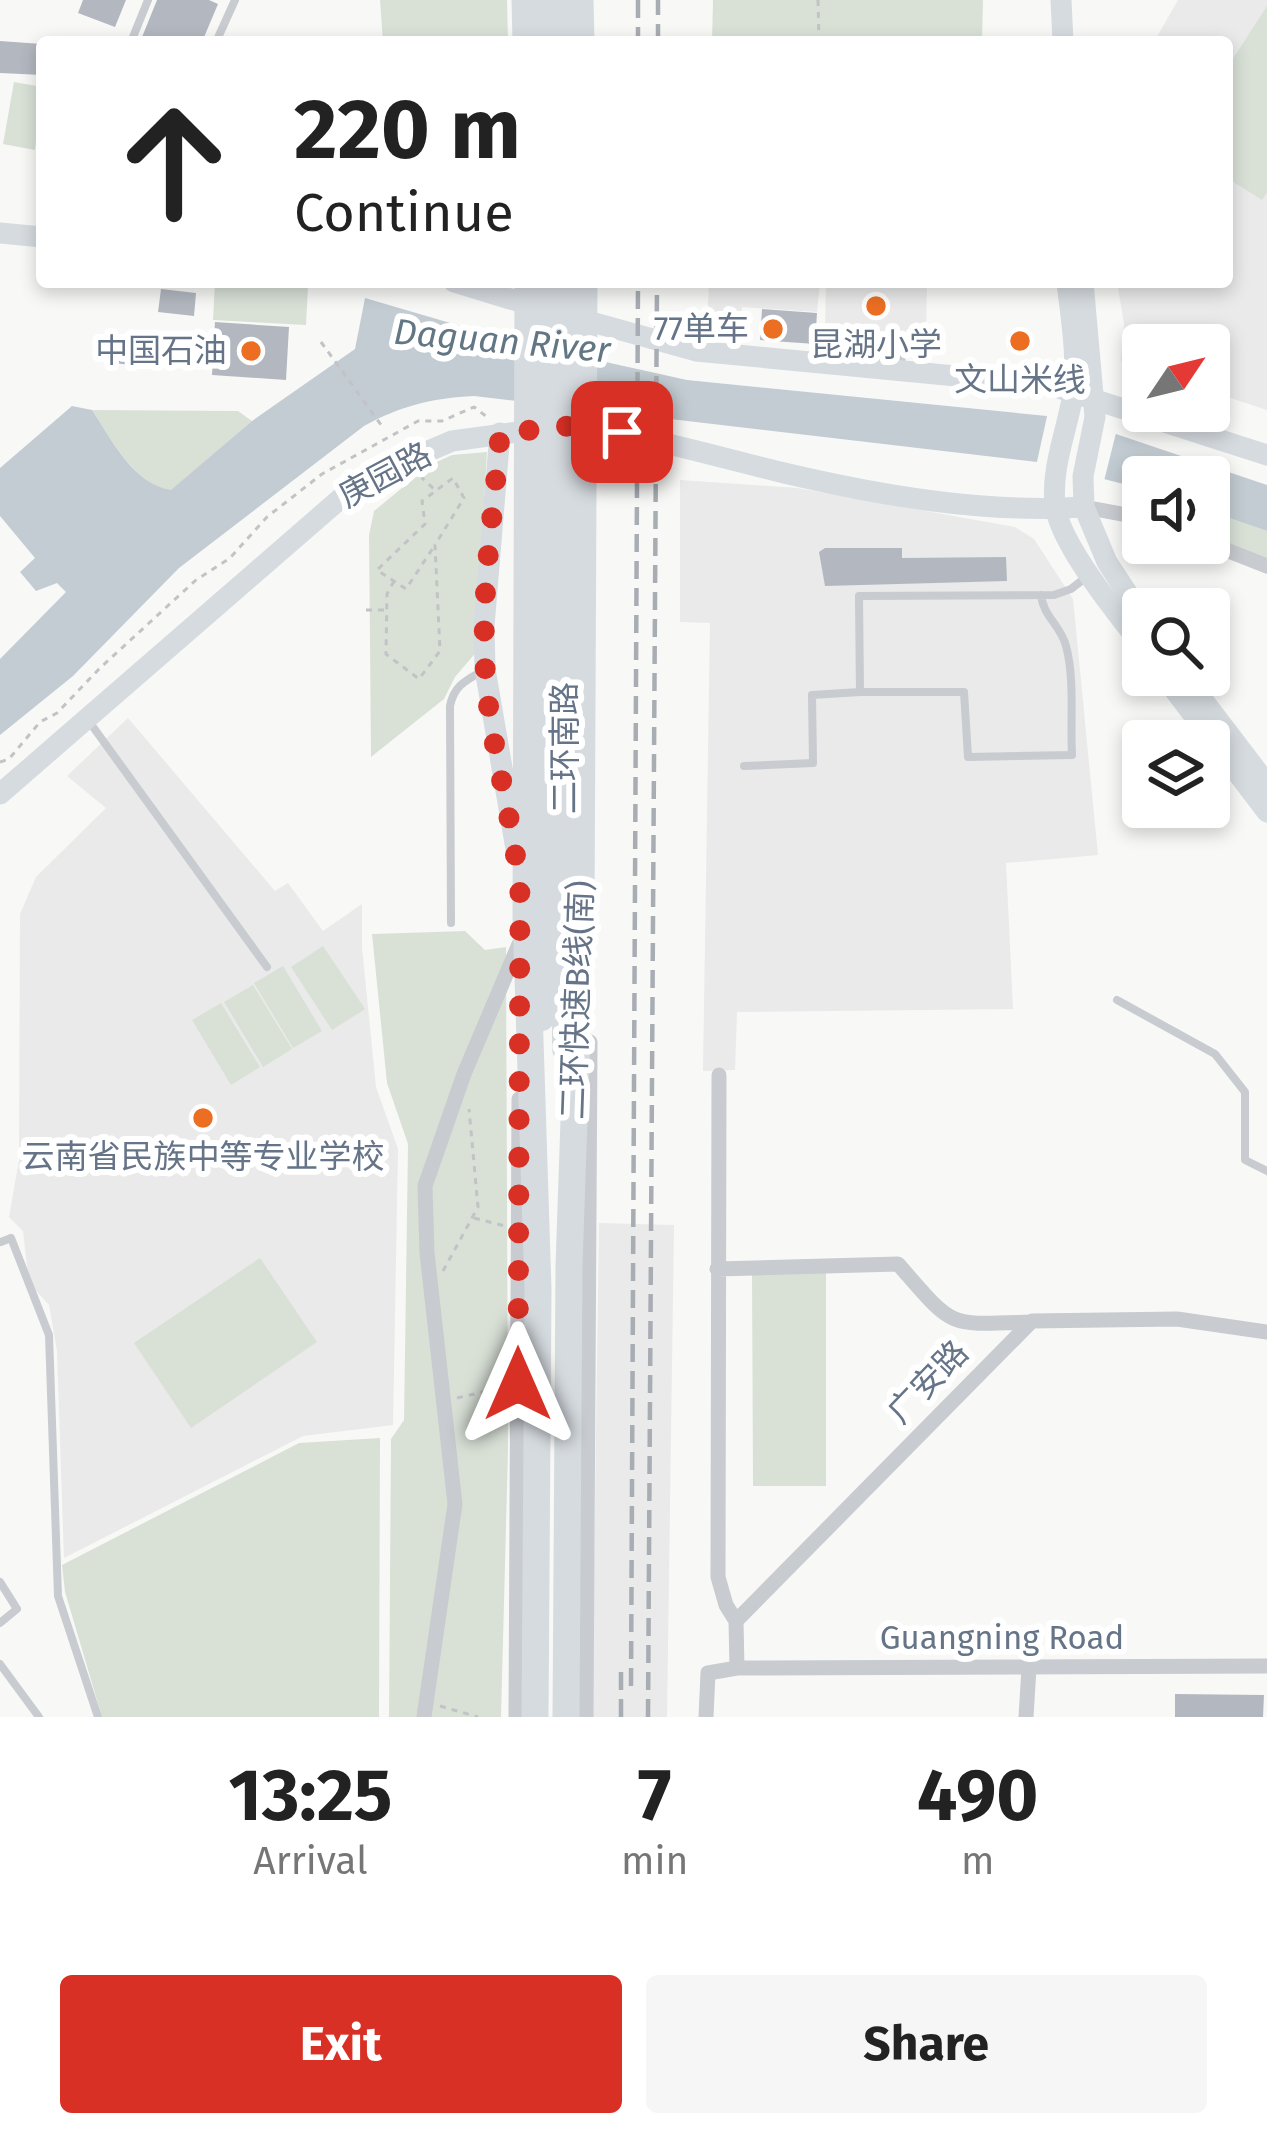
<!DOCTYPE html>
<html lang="en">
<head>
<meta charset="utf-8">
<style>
	body { margin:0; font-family:"Fira Sans","Noto Sans SC",sans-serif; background:#f6f6f6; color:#222; height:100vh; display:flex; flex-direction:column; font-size:45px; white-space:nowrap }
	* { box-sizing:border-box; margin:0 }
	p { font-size:39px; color:#767676 }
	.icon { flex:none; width:66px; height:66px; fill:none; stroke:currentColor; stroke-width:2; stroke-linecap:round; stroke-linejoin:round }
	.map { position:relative; height:1717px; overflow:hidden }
	.side { display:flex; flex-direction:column; background:#fff; flex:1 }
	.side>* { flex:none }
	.guide { position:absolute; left:36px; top:36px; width:1197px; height:252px; border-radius:12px; box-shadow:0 6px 18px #0003; background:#fff; color:#222; overflow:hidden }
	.needle { width:78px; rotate:55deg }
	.buttons { position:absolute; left:1122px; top:324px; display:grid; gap:24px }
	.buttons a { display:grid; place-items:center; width:108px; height:108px; border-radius:12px; background:#fff; box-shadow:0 6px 18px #0003; font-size:60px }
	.pin { position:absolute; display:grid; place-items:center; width:102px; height:102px; color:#fff; margin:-51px; border-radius:24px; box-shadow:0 6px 18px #0006 }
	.me { position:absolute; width:132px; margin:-66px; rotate:0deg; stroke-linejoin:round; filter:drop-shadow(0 0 9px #0008) }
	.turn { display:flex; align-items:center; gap:42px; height:252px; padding:0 60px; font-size:54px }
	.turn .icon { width:156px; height:156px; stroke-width:2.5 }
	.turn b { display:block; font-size:84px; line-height:102px }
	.eta { display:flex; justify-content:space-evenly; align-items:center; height:204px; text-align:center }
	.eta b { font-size:72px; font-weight:700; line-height:84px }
	.button { display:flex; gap:24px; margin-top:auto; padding:24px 60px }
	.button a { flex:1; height:138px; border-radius:12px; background:#d93025; color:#fff; font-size:48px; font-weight:700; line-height:138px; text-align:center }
	.button a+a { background:#f6f6f6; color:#222 }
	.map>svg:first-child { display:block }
</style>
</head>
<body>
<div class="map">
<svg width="1267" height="1717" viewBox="0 0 1267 1717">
	<rect width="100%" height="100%" fill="#f8f9f6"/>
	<path fill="#e9eae9" d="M1178,0H1267V410L1209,391V345H1143V368L1121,361L1124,324L1117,282H1227V42H1154Z
		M709,282H820L817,312L742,307L740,327L707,325Z
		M826,282H927L926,343L825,330Z
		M680,480L797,488L1015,527L1034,539L1073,599L1098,855L1006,863L1013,1009L737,1012L735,1070L703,1071L710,623L680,622Z
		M128,718L275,891L288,883L323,931L362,904V948L376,1087L398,1149L393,1425L303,1436L64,1558L57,1351L49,1305L29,1283L23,1231L9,1217L19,1160L20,914L36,877L106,808L67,776Z
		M599,1223L674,1225L667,1717H592Z"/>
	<path fill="#d9e1d7" d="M380,0H507L508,42H383Z
		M713,0H983L982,42H712Z
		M1267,6V193L1262,200L1227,178V68Z
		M14,82L42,87L35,150L3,144Z
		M215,282L308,286L306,325L213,320Z
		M92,410L238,411L252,421L171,491C133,483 112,440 92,410Z
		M487,452L478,605L479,649L455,677L444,699L371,757L369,535L374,511L430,465L452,455Z
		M1209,511L1267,531V574L1187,543H1209Z
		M465,931L485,950L506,947L508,1450L501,1717H389L391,1439L404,1420L408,1144L387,1083L372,934Z
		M323,946L365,1009L332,1030L291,967Z
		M283,966L322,1031L293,1048L254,983Z
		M253,985L292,1049L263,1067L224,1002Z
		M221,1003L260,1067L231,1085L192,1020Z
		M260,1258L317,1342L191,1428L134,1343Z
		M752,1272H826V1486H753Z
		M380,1438L379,1717H102L65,1592L62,1565L299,1443Z"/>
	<path fill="#c3ccd2" d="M365,298L515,342L687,380L1047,416L1116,434L1267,485V531L1209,511V477H1143V489L1037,462L474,396C433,398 400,406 364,426L179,568L73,676L0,735V659L66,592L57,583L36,591L20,572L35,558L0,516V468L72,406L92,410C112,440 133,484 171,490L252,421L355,349Z"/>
	<path fill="#f8f9f6" d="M1048,412L1117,429L1104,481L1036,466Z"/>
	<path fill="#b3b8c0" d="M83,0H126L115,27L78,13Z
		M157,0H209L218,4L202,42H140Z
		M0,41L42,44V75L0,73Z
		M161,289L196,293L194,316L158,312Z
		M762,309L817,313L815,344L760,340Z
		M215,322L289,327L286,380L212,375Z
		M117,345L141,348L139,366L114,363Z
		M825,548H902V558L1006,557L1007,581L825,586L819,552Z
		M1175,1694L1264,1695L1263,1717H1175Z"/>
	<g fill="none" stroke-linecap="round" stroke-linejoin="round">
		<path stroke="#c2c3c6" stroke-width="3" stroke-dasharray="6 6" stroke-linecap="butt" d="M818,0L819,42
			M321,342L384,429
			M420,476L435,490
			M394,581L387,594L386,654L419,679L440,651L435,545L464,498L453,478L422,501L425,524L377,570L406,589L435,545
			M366,610H385
			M0,762L9,759L40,722L57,713L100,668L196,580L230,558L267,517L322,474L418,421H442L474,407L487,417
			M474,1218L505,1226
			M443,1271L478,1207L469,1109
			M457,1398L500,1388
			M440,1706L478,1717"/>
		<path stroke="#c8cbcf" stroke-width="8" d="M131,42L148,0
			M216,42L235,0
			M901,367L903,340
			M1209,397L1211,391
			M1200,430L1205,411
			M861,692H964L968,757L1072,755C1070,721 1075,679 1066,646C1061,626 1043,616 1041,595
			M88,720L267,967
			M744,766L813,763L812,695L860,692L859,596L1054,595L1071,589L1089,575
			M451,923L450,706C454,685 467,680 484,670
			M1117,1000L1215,1054L1245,1092V1160L1267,1171
			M1,1242L11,1238L49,1335L58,1596L98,1717
			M0,1582L17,1609L0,1623
			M0,1664L39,1717"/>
		<path stroke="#c8cbcf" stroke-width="15" d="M1084,507L1143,518
			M1209,543L1267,566
			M719,1075L718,1577L726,1605L736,1621
			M717,1269L898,1264C955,1329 945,1325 1031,1322
			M737,1668L736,1621L1032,1321L1177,1319L1267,1332
			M424,1717L455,1504L427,1253L425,1186L464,1074L520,942
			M516,1717L519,1099
			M586,1717L590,1042
			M706,1717L708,1673L737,1668L1267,1666
			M1026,1717L1029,1668"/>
		<path stroke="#d6dbe0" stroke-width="21" d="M1061,0L1063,42
			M0,233L42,237
			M454,282L540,308
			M1067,282C1071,319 1078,357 1073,394C1067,431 1051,467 1055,505C1060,545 1118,614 1143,647
			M1083,282L1095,417L1083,476L1084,507L1107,562L1143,617
			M570,316L696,351L1049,385L1267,455
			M571,427C642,434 710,455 780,472C877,495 985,514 1084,507
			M500,433L484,626L485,669L516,849
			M1163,675L1267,812
			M1184,675L1267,784
			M0,794L363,479L452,441L540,429"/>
		<path stroke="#d6dbe0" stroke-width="24" d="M541,0L543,42
			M564,0L565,42
			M542,1019L545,282
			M564,1049L567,282"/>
		<path stroke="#d6dbe0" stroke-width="27" d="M525,0L526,42
			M580,0L581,42
			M528,282L526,915L538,1289L535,1717
			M566,1717L569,1266L581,915L584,282"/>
		<path stroke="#a8adb4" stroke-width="4.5" stroke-dasharray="18 9" stroke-linecap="butt" d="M638,0V42
			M658,42V0
			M631,1686L638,282
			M621,1717V1669
			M648,1717L657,282"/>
	</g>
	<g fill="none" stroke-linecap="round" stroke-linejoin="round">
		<path stroke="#d93025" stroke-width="21" stroke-dasharray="0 37.8" d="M518,1384L520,894C514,817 488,742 485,665C481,588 494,510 500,434L564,426L622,432"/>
	</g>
	<g fill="#ec6e23" stroke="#fff" stroke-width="4.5">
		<circle cx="876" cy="306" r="12"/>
		<circle cx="773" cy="329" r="12"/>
		<circle cx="1020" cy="341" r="12"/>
		<circle cx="251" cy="351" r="12"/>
		<circle cx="203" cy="1118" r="12"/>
	</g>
	<g text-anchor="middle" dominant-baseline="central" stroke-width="12" stroke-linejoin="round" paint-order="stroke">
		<g font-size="33" fill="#667488" stroke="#fff">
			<text x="749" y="329" text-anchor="end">77单车</text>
			<text x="876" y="345">昆湖小学</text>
			<text x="227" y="351" text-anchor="end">中国石油</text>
			<text x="1020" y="380">文山米线</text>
			<text x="203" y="1157">云南省民族中等专业学校</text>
		</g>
		<g font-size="33" fill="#667488" stroke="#fff">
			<text transform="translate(385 475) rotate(-28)">庚园路</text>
			<text transform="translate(565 748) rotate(-90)">二环南路</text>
			<text transform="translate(577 1000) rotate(-88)">二环快速B线(南)</text>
			<text transform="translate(928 1382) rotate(-46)">广安路</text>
			<text x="1002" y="1638">Guangning Road</text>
		</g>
		<g font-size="36" font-style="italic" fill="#627683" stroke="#fff">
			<text transform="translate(502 341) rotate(5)">Daguan River</text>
		</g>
	</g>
</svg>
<div class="buttons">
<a><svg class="needle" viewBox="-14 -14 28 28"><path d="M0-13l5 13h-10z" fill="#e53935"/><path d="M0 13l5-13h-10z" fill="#767676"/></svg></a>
<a><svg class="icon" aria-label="sound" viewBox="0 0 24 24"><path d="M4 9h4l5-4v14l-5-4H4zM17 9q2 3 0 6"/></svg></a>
<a><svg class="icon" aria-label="search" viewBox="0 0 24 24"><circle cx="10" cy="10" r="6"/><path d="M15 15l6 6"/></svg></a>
<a><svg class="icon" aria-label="layers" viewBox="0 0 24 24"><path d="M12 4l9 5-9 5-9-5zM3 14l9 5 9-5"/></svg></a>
</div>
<div class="pin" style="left:622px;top:432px;background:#d93025"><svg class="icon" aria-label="arrive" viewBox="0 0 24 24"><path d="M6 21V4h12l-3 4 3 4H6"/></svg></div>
<svg class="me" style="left:518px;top:1384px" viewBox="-20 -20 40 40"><path d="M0-17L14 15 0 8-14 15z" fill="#d93025" stroke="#fff" stroke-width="4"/></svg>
<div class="guide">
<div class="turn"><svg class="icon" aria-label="ahead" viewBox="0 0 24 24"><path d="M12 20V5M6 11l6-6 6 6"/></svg><div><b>220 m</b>Continue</div></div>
</div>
</div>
<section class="side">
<div class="eta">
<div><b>13:25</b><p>Arrival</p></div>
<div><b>7</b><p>min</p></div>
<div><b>490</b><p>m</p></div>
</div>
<div class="button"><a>Exit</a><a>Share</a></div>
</section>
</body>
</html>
